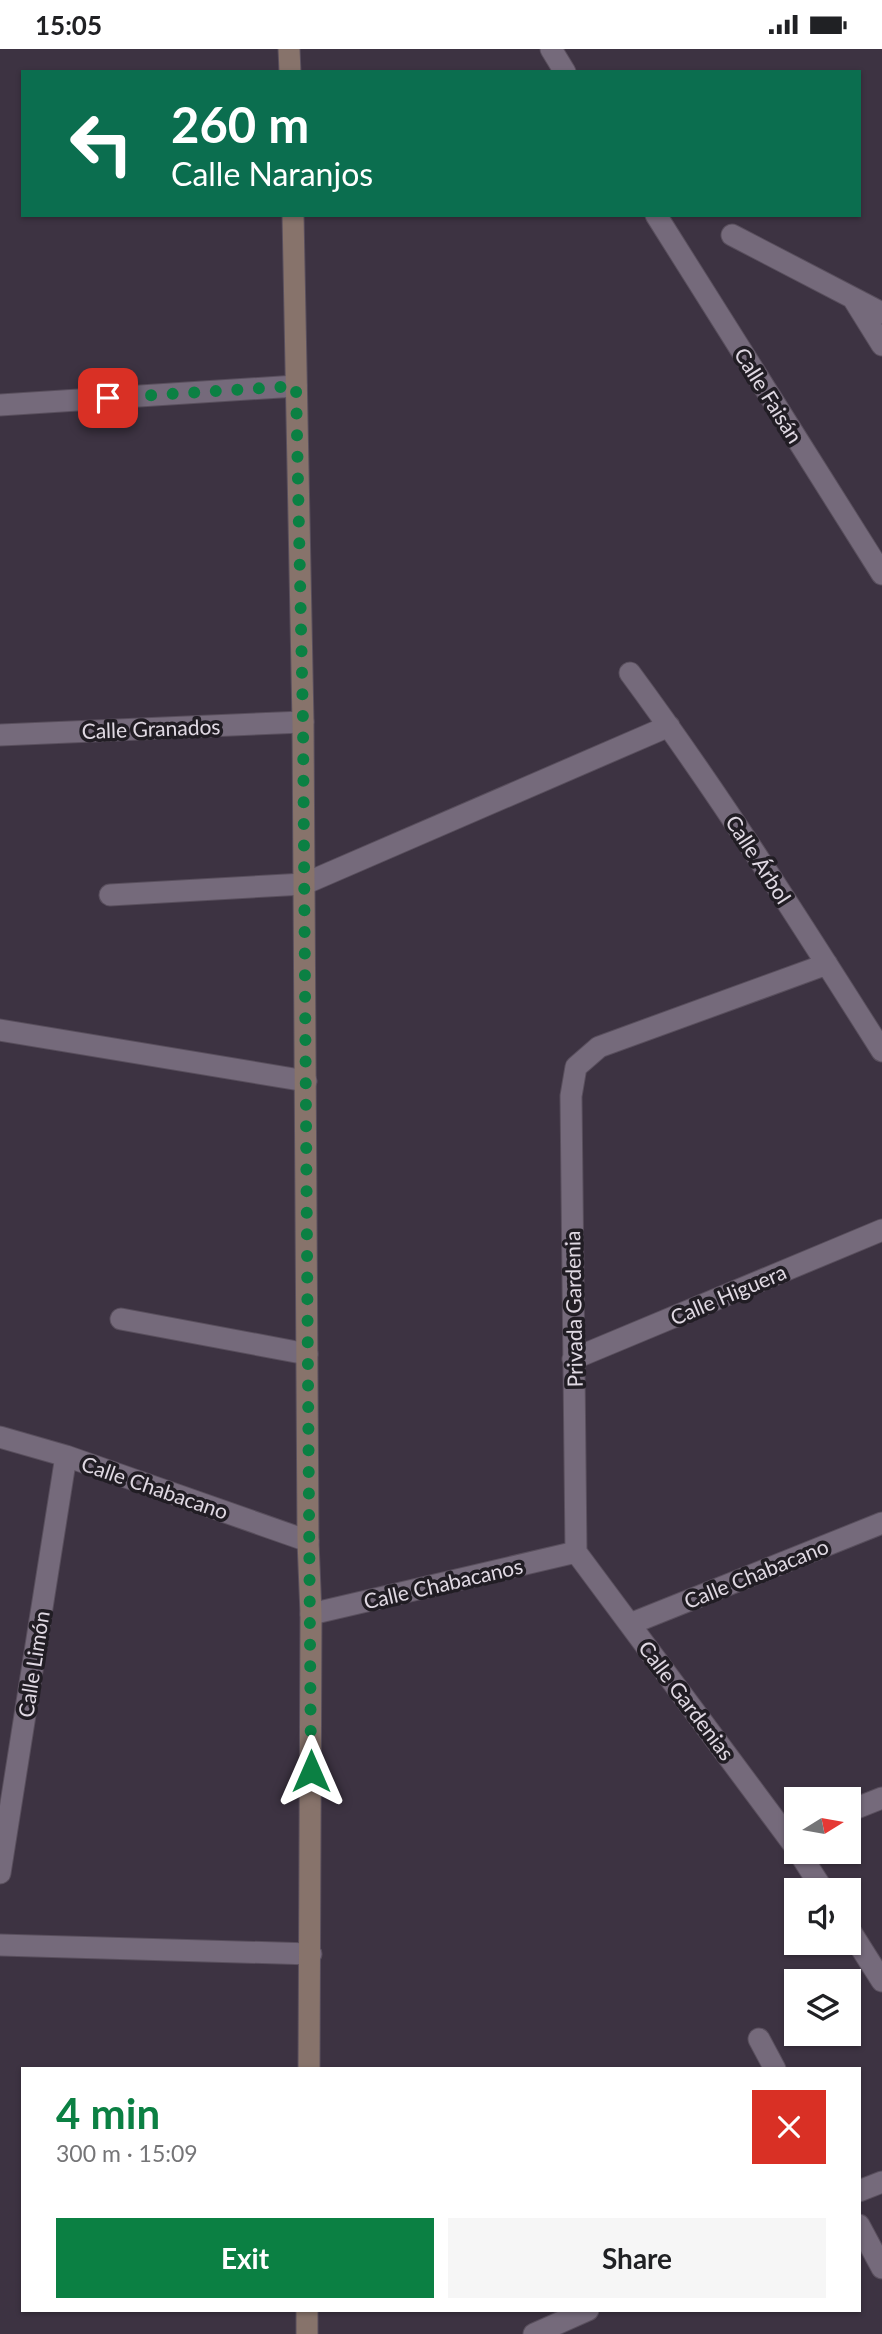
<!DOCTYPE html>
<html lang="en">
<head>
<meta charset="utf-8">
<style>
	body { margin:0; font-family:Lato,sans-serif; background:#f6f6f6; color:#202124; height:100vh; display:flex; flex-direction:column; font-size:26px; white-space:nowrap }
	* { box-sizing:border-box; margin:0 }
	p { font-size:23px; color:#757577 }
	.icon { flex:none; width:38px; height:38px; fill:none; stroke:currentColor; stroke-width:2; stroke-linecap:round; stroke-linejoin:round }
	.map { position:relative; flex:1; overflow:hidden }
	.panel { position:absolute; left:21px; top:2018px; width:840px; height:245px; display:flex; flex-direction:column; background:#fff; border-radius:0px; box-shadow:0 2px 5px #0004 }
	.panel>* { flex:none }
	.banner { position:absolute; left:21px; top:21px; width:840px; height:147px; border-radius:0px; box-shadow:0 2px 5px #0004; background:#0b6e4f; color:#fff; overflow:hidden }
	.needle { width:46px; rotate:79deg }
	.tools { position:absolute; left:784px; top:1738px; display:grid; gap:14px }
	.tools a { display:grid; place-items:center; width:77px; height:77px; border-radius:0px; background:#fff; box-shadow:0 2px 5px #0004; font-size:35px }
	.pin { position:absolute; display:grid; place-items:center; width:60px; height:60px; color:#fff; margin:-30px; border-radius:14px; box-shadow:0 4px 10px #0006 }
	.me { position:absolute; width:77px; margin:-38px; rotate:0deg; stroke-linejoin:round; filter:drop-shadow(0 0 5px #0008) }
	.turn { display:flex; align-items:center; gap:24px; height:147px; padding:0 35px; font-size:32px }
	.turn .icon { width:91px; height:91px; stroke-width:2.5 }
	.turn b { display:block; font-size:49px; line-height:60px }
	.round { display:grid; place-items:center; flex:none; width:74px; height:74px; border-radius:0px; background:#f6f6f6 }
	.headline { display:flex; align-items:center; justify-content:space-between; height:119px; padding:0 35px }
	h1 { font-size:42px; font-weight:700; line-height:52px; color:#0b8043 }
	.button { display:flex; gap:14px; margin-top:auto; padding:14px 35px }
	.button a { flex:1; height:80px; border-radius:0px; background:#0b8043; color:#fff; font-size:28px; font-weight:700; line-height:80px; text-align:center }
	.button a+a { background:#f6f6f6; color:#202124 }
	.status { display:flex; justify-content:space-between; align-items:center; height:49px; padding:0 35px; background:#fff; direction:ltr }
	.status svg { height:19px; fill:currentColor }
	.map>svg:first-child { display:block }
</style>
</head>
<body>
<div class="status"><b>15:05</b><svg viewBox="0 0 49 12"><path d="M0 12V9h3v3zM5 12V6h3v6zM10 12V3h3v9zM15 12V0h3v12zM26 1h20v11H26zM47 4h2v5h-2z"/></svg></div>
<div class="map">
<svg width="882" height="2285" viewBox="0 0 882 2285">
	<rect width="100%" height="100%" fill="#3d3342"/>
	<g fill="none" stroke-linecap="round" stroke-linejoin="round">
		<g stroke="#594f5d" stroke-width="23">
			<path id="street" d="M551,0L565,23
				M656,166L882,525
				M732,186L882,264
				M854,251L882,296
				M0,356L296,337
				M630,624C720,746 801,874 882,1002
				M0,686L303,673
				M110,846L304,835L669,677
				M0,981L306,1032
				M121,1270L307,1305
				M573,1310L882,1181
				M0,1388L66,1407L308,1492
				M576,1503L571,1047L576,1018L599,998L827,915
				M576,1503L796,1799
				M311,1565L576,1503
				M630,1575L882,1474
				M849,1762L882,1749
				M798,1802L823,1841
				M0,1824L66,1407
				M849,1880L882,1932
				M0,1896L311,1905
				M759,1990L775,2020
				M859,2142L882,2133
				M859,2176L882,2219
				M534,2285L588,2261"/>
		</g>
		<g stroke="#594f5d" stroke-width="23">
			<path id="secondary" d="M289,0L290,23
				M293,166L303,673L308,1492L311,1565L309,2020
				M307,2285V2261"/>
		</g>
		<use href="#street" stroke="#756a7b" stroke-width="21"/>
		<use href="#secondary" stroke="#87736b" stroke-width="21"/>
	</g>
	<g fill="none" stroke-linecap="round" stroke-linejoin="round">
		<path stroke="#0b8043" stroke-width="12" stroke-dasharray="0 21.6" d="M108,349L296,337L303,673L311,1722"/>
	</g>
	<g text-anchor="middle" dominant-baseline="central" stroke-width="7" stroke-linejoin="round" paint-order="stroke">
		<g font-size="21" fill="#e0d9e3" stroke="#211d24">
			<text transform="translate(769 346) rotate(58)">Calle Faisán</text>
			<text transform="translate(151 679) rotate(-2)">Calle Granados</text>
			<text transform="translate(759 810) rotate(57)">Calle Árbol</text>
			<text transform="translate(728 1245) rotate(-23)">Calle Higuera</text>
			<text transform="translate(573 1260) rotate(-91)">Privada Gardenia</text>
			<text transform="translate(155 1438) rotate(19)">Calle Chabacano</text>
			<text transform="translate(756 1524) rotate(-22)">Calle Chabacano</text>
			<text transform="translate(443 1534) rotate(-13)">Calle Chabacanos</text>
			<text transform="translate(33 1615) rotate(-81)">Calle Limón</text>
			<text transform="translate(687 1651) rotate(53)">Calle Gardenias</text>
		</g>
	</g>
</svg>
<div class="tools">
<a><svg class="needle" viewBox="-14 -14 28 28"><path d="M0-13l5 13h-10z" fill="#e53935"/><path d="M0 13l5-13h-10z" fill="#757577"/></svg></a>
<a><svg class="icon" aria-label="sound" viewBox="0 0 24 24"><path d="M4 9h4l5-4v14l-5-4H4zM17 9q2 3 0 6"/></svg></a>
<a><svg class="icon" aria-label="layers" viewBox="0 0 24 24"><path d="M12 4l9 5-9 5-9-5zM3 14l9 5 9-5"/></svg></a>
</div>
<div class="pin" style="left:108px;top:349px;background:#d93025"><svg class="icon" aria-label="arrive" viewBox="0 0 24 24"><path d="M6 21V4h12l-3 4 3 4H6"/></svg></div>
<svg class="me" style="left:311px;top:1722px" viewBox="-20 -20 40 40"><path d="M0-17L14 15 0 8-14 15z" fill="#0b8043" stroke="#fff" stroke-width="4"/></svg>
<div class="banner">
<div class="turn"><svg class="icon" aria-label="left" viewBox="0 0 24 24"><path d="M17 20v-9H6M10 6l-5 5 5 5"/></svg><div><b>260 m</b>Calle Naranjos</div></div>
</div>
<section class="panel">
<div class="headline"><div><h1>4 min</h1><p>300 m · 15:09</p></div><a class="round" style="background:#d93025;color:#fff"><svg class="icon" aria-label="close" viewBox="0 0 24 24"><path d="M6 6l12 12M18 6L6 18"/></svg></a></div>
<div class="button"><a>Exit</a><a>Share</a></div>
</section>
</div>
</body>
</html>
